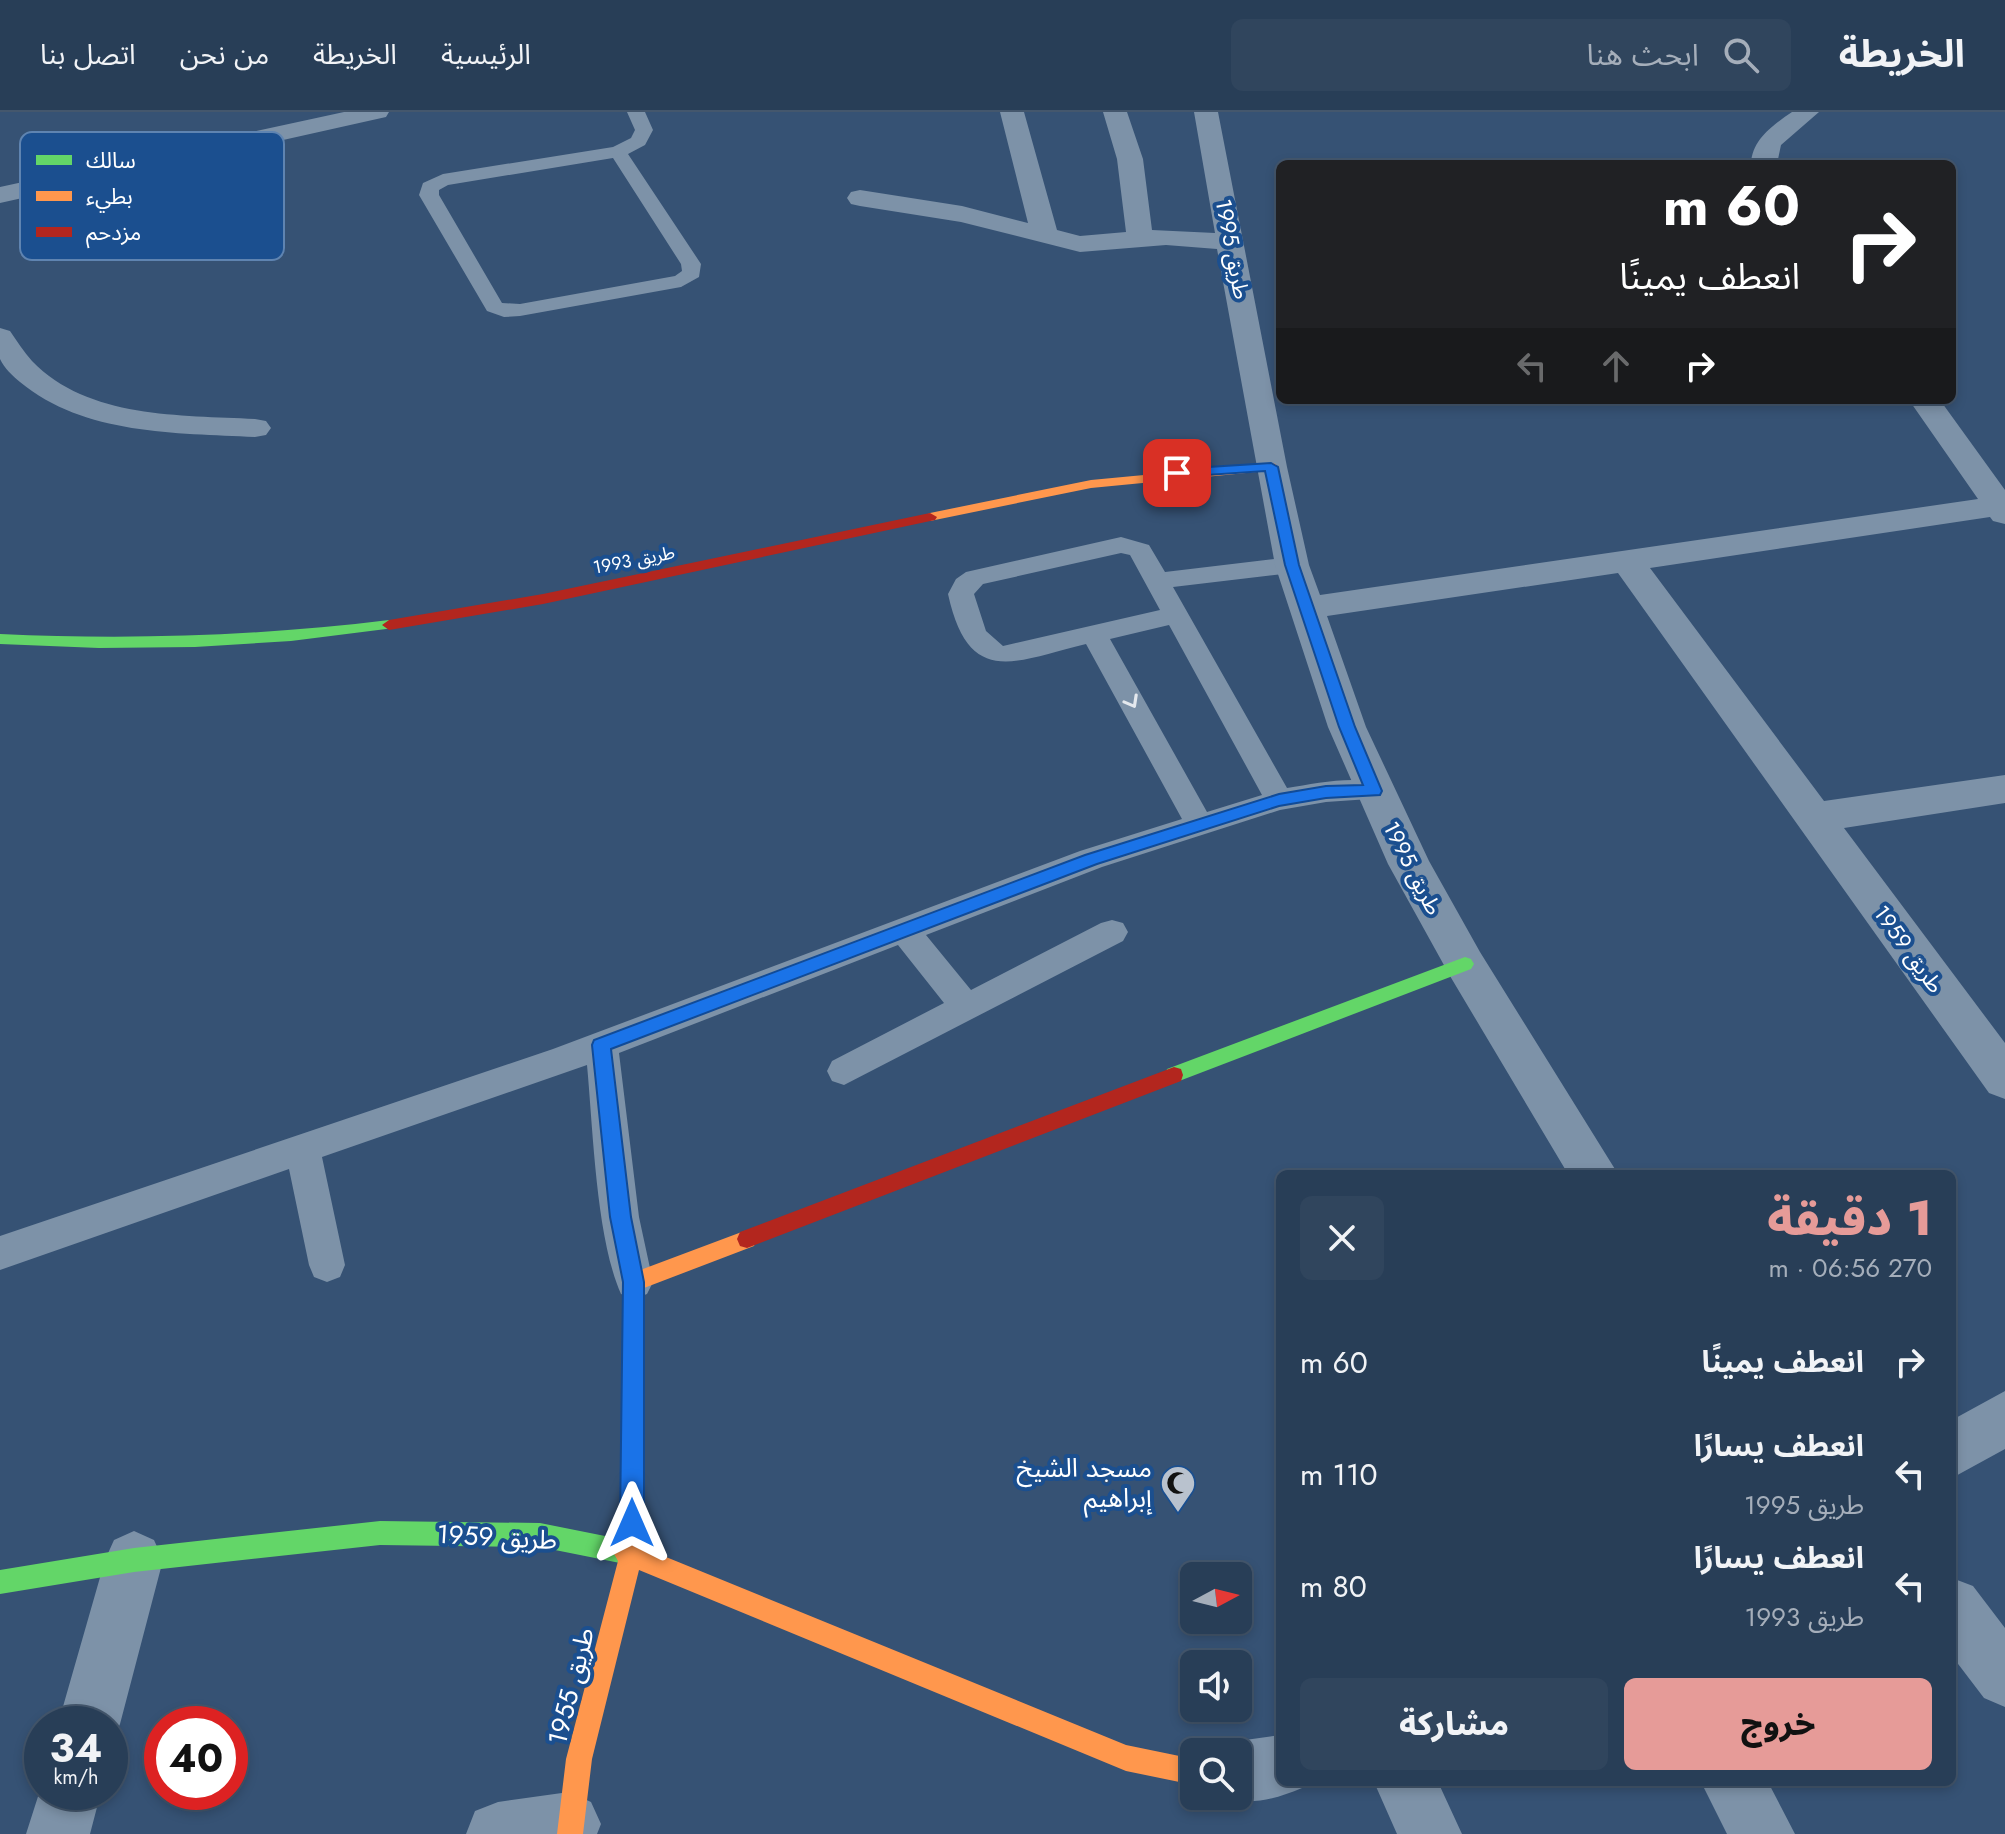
<!DOCTYPE html>
<html lang="ar">
<head>
<meta charset="utf-8">
<style>
	body { margin:0; font-family:Jost,"Noto Sans Arabic",sans-serif; background:#30455d; color:#f1f3f6; direction:rtl; height:100vh; display:flex; flex-direction:column; font-size:30px; white-space:nowrap }
	* { box-sizing:border-box; margin:0 }
	p { font-size:26px; color:#a5aeba }
	.icon { flex:none; width:44px; height:44px; fill:none; stroke:currentColor; stroke-width:2; stroke-linecap:round; stroke-linejoin:round }
	.map { position:relative; flex:1; overflow:hidden; direction:ltr }
	.sheet { position:absolute; left:1276px; top:1058px; width:680px; height:616px; display:flex; flex-direction:column; background:#283e57; border-radius:12px; box-shadow:0 4px 12px #0003,0 0 0 2px #44576d; direction:rtl }
	.sheet>* { flex:none }
	.hud { position:absolute; left:1276px; top:48px; width:680px; height:244px; border-radius:12px; box-shadow:0 4px 12px #0003,0 0 0 2px #44576d; direction:rtl; background:#202124; color:#fff; overflow:hidden }
	.needle { width:52px; rotate:83deg }
	.buttons { position:absolute; left:1180px; top:1450px; display:grid; gap:16px }
	.buttons a { display:grid; place-items:center; width:72px; height:72px; border-radius:12px; background:#283e57; box-shadow:0 4px 12px #0003,0 0 0 2px #44576d; font-size:40px }
	.speed { position:absolute; left:24px; top:1594px; display:flex; gap:16px; font-size:40px; font-weight:700; text-align:center }
	.speed>* { display:grid; place-content:center; width:104px; height:104px; border-radius:50%; background:#283e57; box-shadow:0 4px 12px #0003,0 0 0 2px #44576d; line-height:1 }
	.speed small { font-size:20px; font-weight:400 }
	.speed .limit { border:12px solid #d22; background:#fff; color:#111 }
	.pin { position:absolute; display:grid; place-items:center; width:68px; height:68px; color:#fff; margin:-34px; border-radius:16px; box-shadow:0 4px 12px #0006 }
	.me { position:absolute; width:88px; margin:-44px; rotate:0deg; stroke-linejoin:round; filter:drop-shadow(0 0 6px #0008) }
	.turn { display:flex; align-items:center; gap:28px; height:168px; padding:0 24px; font-size:36px }
	.turn .icon { width:104px; height:104px; stroke-width:2.5 }
	.turn b { display:block; font-size:56px; line-height:68px }
	.lanes { display:flex; align-items:center; height:76px; padding:0 24px; background:#0003; justify-content:center; gap:40px; direction:ltr }
	.lanes .off { opacity:.35 }
	.round { display:grid; place-items:center; flex:none; width:84px; height:84px; border-radius:12px; background:#30455d }
	.headline { display:flex; align-items:center; justify-content:space-between; height:136px; padding:0 24px }
	h1 { font-size:48px; font-weight:800; line-height:60px; color:#e69b98 }
	.button { display:flex; gap:16px; margin-top:auto; padding:16px 24px }
	.button a { flex:1; height:92px; border-radius:12px; background:#e69b98; color:#111; font-size:32px; font-weight:800; line-height:92px; text-align:center }
	.button a+a { background:#30455d; color:#f1f3f6 }
	ul { padding:0; list-style:none }
	li { display:flex; align-items:center; gap:24px; height:112px; padding:0 24px }
	li div { flex:1 }
	li b { display:block; font-size:30px }
	li em { font-style:normal }
	header { display:flex; align-items:center; gap:48px; box-sizing:border-box; height:112px; padding:0 40px; background:#283e57; border-bottom:2px solid #44576d }
	header strong { font-size:38px }
	nav { display:flex; gap:44px; margin-inline-start:auto; font-size:28px }
	.search { width:560px; height:72px; background:#30455d; display:flex; align-items:center; gap:20px; box-sizing:border-box; padding:0 28px; border-radius:12px; color:#a5aeba; font-size:30px }
	.map>svg:first-child { display:block }
</style>
</head>
<body>
<header>
<strong>الخريطة</strong>
<div class="search"><svg class="icon" aria-label="search" viewBox="0 0 24 24"><circle cx="10" cy="10" r="6"/><path d="M15 15l6 6"/></svg>ابحث هنا</div>
<nav><a>الرئيسية</a><a>الخريطة</a><a>من نحن</a><a>اتصل بنا</a></nav>
</header>
<div class="map">
<svg width="2005" height="1722" viewBox="0 0 2005 1722">
	<rect width="100%" height="100%" fill="#365274"/>
	<g fill="none" stroke-linecap="round" stroke-linejoin="round">
		<path fill="#7d92a8" fill-rule="evenodd" d="M627,0H645L653,18L645,33L628,42L701,152L699,165L681,175L520,204L504,205L487,199L419,83L423,71L443,62L613,35L631,26L635,18ZM613,46L681,152L682,159L675,164L520,192L502,191L439,83V78L448,73Z
			M1121,425L1149,433L1165,460L1292,445L1301,447L1305,453L1301,459L1292,461L1173,475L1287,676C1317,671 1354,663 1384,672L1388,679L1384,686L1326,690L1280,698L1102,755L926,823L971,878L1101,811L1112,808L1123,811L1128,820L1123,829L844,973L832,969L827,959L832,949L944,891L898,833L619,941L639,1105L653,1170L647,1182L634,1187L621,1182C596,1126 593,1016 587,953L322,1045L345,1153L340,1165L327,1170L314,1165L309,1153L289,1057L0,1158V1124L553,937L1080,739L1182,707L1086,532C1015,549 969,577 948,482L956,467L966,460ZM1121,441L1130,443L1160,498L1003,534L986,519L974,482L983,472ZM1169,513L1262,683L1207,700L1110,527Z"/>
		<path fill="#7d92a8" fill-rule="evenodd" d="M344,0H389L386,5L377,7L0,91V75Z
			M1000,0H1024L1057,118L1080,124L1126,120L1117,47L1103,0H1127L1143,47L1152,118L1215,121L1194,0H1218L1287,355L1309,453L1320,483L1978,387L1909,288H1940L2005,378V412L1993,409L1990,405L1650,456L1824,689L2005,663V691L1844,716L2005,931V987L1989,981L1618,461L1327,504L1366,615L1429,749L1480,840L1618,1062H1568L1450,864L1388,752L1328,615L1275,453L1217,137L1166,133L1080,140L961,110L860,94L851,92L847,86L851,80L860,78L962,94L1028,111Z
			M1792,0H1819L1781,33L1777,52H1751C1752,27 1773,13 1792,0Z
			M0,216L10,219C17,229 24,240 32,249C88,307 181,303 255,307L266,309L271,316L266,323L255,325C176,321 84,323 20,270C13,264 4,256 0,247C0,239 0,225 0,216Z
			M2005,1279V1337L1952,1366V1308Z
			M134,1419L154,1428L163,1448L120,1612L110,1634V1612H58L105,1448L114,1428Z
			M1952,1466L1973,1474L2005,1516V1595L1984,1586L1952,1544Z
			M1280,1623V1670H1304L1302,1676C1276,1687 1248,1695 1221,1684H1238V1640L1216,1638L1238,1629Z
			M1374,1670H1438L1462,1722H1397Z
			M1701,1670H1768L1795,1722H1727Z
			M42,1672V1680H101L90,1722H26Z
			M569,1680L591,1690L601,1712L597,1722H466L475,1699L498,1690Z"/>
		<path fill="#63d668" fill-rule="evenodd" d="M389,508L394,510V516L291,529L195,535L99,536L0,532V522C131,528 259,524 389,508Z
			M1465,845L1471,847L1474,852L1471,857L1174,971L1167,969L1165,963L1167,957Z
			M380,1409L540,1411L625,1428L633,1432L637,1440L633,1448L625,1452L540,1435L380,1433L134,1460L0,1482V1458L134,1436Z"/>
		<path fill="#ff974d" fill-rule="evenodd" d="M1271,351L1276,352V358L1091,376L930,409L923,405L930,401L1091,368Z
			M747,1118L754,1120L757,1127L754,1134L644,1176V1436L1126,1633L1194,1647V1673L1126,1659L639,1458L592,1647L583,1722H557L566,1647L618,1449L613,1440L620,1430L624,1170L627,1163Z"/>
		<path fill="#b3261e" fill-rule="evenodd" d="M930,401L937,405L935,408L543,492L389,518L382,513L389,508L543,482Z
			M1174,955L1181,957L1183,963L1181,969L747,1136L740,1134L737,1127L740,1120Z"/>
	</g>
	<defs><path id="oneway-chevron" d="M-2-3.5L2.5 0L-2 3.5" fill="none" stroke-width="1.6" stroke-linecap="round" stroke-linejoin="round" transform="scale(2)"/></defs>
	<use stroke="#e5e9ee" href="#oneway-chevron" transform="translate(1132 590) rotate(61)"/>
	<path fill="#1a73e8" stroke="#114b97" stroke-width="2" d="M1271,351L1278,355L1299,453L1355,615L1382,679L1380,683L1326,686L1279,694L1097,752L611,937L631,1105L644,1170V1411L640,1419L632,1422L624,1419L620,1411L623,1170L610,1105L592,933L594,928L1085,743L1279,682L1326,674L1363,673L1339,615L1285,453L1265,359L1177,365L1170,361L1177,357Z"/>
	<defs>
		<g id="mosque-pin" transform="scale(1.8)"><path d="M0 17L-7.5 6A9.5 9.5 0 1 1 7.5 6Z" fill="#b9c2ce" stroke="#1b4f8f"/><path d="M3.5-4.9A6 6 0 1 0 3.5 4.9A5 5 0 1 1 3.5-4.9Z" fill="#111"/></g>
	</defs>
	<g fill-rule="evenodd">
		<use href="#mosque-pin" x="1178" y="1371"/>
	</g>
	<g text-anchor="middle" dominant-baseline="central" stroke-width="8" stroke-linejoin="round" paint-order="stroke">
		<g font-size="18" fill="#fff" stroke="#1b4f8f">
			<text transform="translate(634 448) rotate(-11)">طريق 1993</text>
		</g>
		<g font-size="22" fill="#fff" stroke="#1b4f8f">
			<text transform="translate(1233 137) rotate(79)">طريق 1995</text>
			<text transform="translate(1413 756) rotate(63)">طريق 1995</text>
			<text transform="translate(1909 837) rotate(54)">طريق 1959</text>
		</g>
		<g font-size="26" fill="#fff" stroke="#1b4f8f" text-anchor="end">
			<text x="1152" y="1356">مسجد الشيخ<tspan x="1152" dy="30">إبراهيم</tspan></text>
		</g>
		<g font-size="26" fill="#fff" stroke="#1b4f8f">
			<text transform="translate(497 1425) rotate(3)">طريق 1959</text>
			<text transform="translate(571 1574) rotate(-76)">طريق 1955</text>
		</g>
	</g>
	<rect x="20" y="20" width="264" height="128" rx="12" fill="#1b4f8f" stroke="#5f84b1" stroke-width="2"/>
	<rect x="36" y="43" width="36" height="10" fill="#63d668"/>
	<rect x="36" y="79" width="36" height="10" fill="#ff974d"/>
	<rect x="36" y="115" width="36" height="10" fill="#b3261e"/>
	<g font-size="22" fill="#fff">
		<text x="86" y="56">سالك</text>
		<text x="86" y="92">بطيء</text>
		<text x="86" y="128">مزدحم</text>
	</g>
</svg>
<div class="buttons">
<a><svg class="needle" viewBox="-14 -14 28 28"><path d="M0-13l5 13h-10z" fill="#e53935"/><path d="M0 13l5-13h-10z" fill="#a5aeba"/></svg></a>
<a><svg class="icon" aria-label="sound" viewBox="0 0 24 24"><path d="M4 9h4l5-4v14l-5-4H4zM17 9q2 3 0 6"/></svg></a>
<a><svg class="icon" aria-label="search" viewBox="0 0 24 24"><circle cx="10" cy="10" r="6"/><path d="M15 15l6 6"/></svg></a>
</div>
<div class="speed"><div>34<small>km/h</small></div><div class="limit">40</div></div>
<div class="pin" style="left:1177px;top:361px;background:#d93025"><svg class="icon" aria-label="arrive" viewBox="0 0 24 24"><path d="M6 21V4h12l-3 4 3 4H6"/></svg></div>
<svg class="me" style="left:632px;top:1411px" viewBox="-20 -20 40 40"><path d="M0-17L14 15 0 8-14 15z" fill="#1a73e8" stroke="#fff" stroke-width="4"/></svg>
<div class="hud">
<div class="turn"><svg class="icon" aria-label="right" viewBox="0 0 24 24"><path d="M7 20v-9h11M14 6l5 5-5 5"/></svg><div><b>60 m</b>انعطف يمينًا</div></div>
<div class="lanes"><svg class="icon off" aria-label="left" viewBox="0 0 24 24"><path d="M17 20v-9H6M10 6l-5 5 5 5"/></svg><svg class="icon off" aria-label="ahead" viewBox="0 0 24 24"><path d="M12 20V5M6 11l6-6 6 6"/></svg><svg class="icon" aria-label="right" viewBox="0 0 24 24"><path d="M7 20v-9h11M14 6l5 5-5 5"/></svg></div>
</div>
<section class="sheet">
<div class="headline"><div><h1>1 دقيقة</h1><p>270 m · 06:56</p></div><a class="round"><svg class="icon" aria-label="close" viewBox="0 0 24 24"><path d="M6 6l12 12M18 6L6 18"/></svg></a></div>
<ul>
<li><svg class="icon" aria-label="right" viewBox="0 0 24 24"><path d="M7 20v-9h11M14 6l5 5-5 5"/></svg><div><b>انعطف يمينًا</b></div><em>60 m</em></li>
<li><svg class="icon" aria-label="left" viewBox="0 0 24 24"><path d="M17 20v-9H6M10 6l-5 5 5 5"/></svg><div><b>انعطف يسارًا</b><p>طريق 1995</p></div><em>110 m</em></li>
<li><svg class="icon" aria-label="left" viewBox="0 0 24 24"><path d="M17 20v-9H6M10 6l-5 5 5 5"/></svg><div><b>انعطف يسارًا</b><p>طريق 1993</p></div><em>80 m</em></li>
</ul>
<div class="button"><a>خروج</a><a>مشاركة</a></div>
</section>
</div>
</body>
</html>
